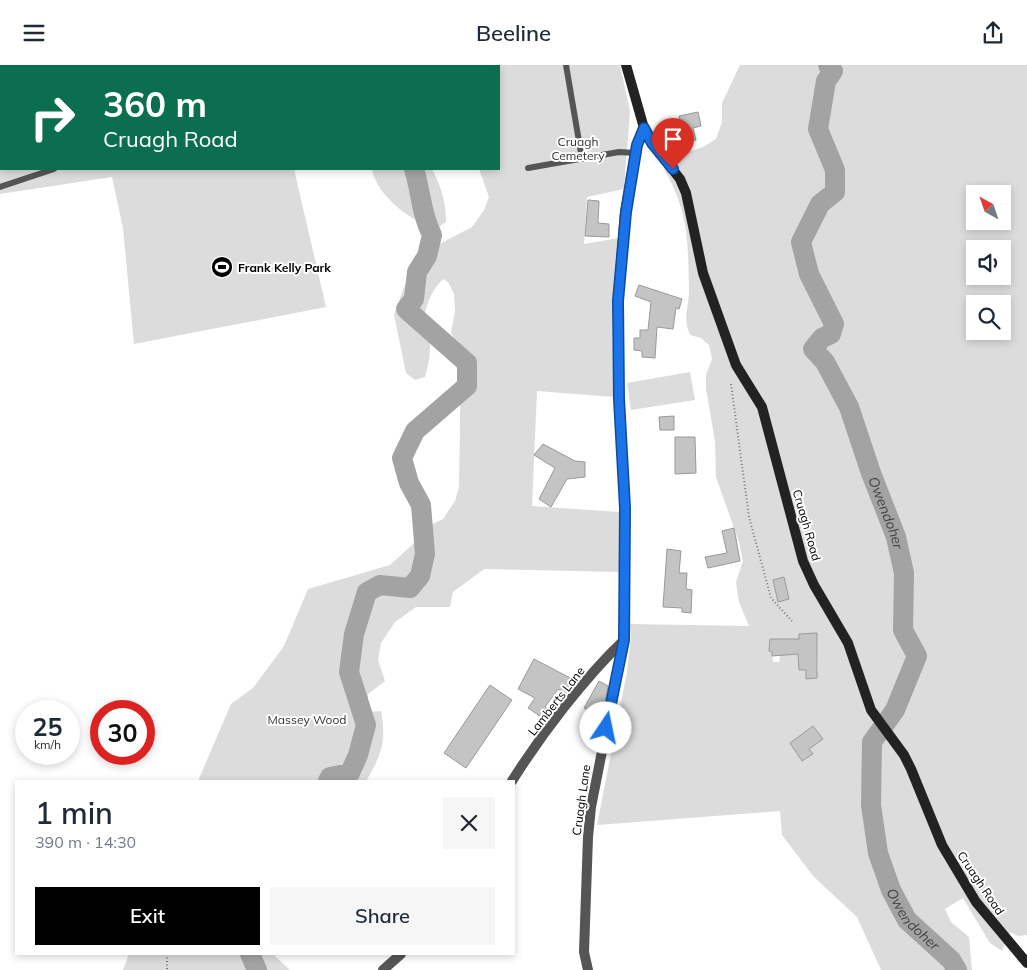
<!DOCTYPE html>
<html lang="en">
<head>
<meta charset="utf-8">
<style>
	body { margin:0; font-family:Mulish,sans-serif; background:#f6f6f7; color:#1f2937; height:100vh; display:flex; flex-direction:column; font-size:19px; white-space:nowrap }
	* { box-sizing:border-box; margin:0 }
	p { font-size:16px; color:#747a83 }
	.icon { flex:none; width:28px; height:28px; fill:none; stroke:currentColor; stroke-width:2; stroke-linecap:round; stroke-linejoin:round }
	.map { position:relative; flex:1; overflow:hidden }
	.drawer { position:absolute; left:15px; top:715px; width:500px; height:175px; display:flex; flex-direction:column; background:#fff; border-radius:0px; box-shadow:0 2px 8px #0003 }
	.drawer>* { flex:none }
	.top-card { position:absolute; left:0px; top:0px; width:500px; height:105px; box-shadow:0 2px 8px #0003; background:#0b6e4f; color:#fff; overflow:hidden }
	.needle { width:32px; rotate:320deg }
	.fabs { position:absolute; left:966px; top:120px; display:grid; gap:10px }
	.fabs a { display:grid; place-items:center; width:45px; height:45px; border-radius:0px; background:#fff; box-shadow:0 2px 8px #0003; font-size:25px }
	.speed { position:absolute; left:15px; top:635px; display:flex; gap:10px; font-size:25px; font-weight:700; text-align:center }
	.speed>* { display:grid; place-content:center; width:65px; height:65px; border-radius:50%; background:#fff; box-shadow:0 2px 8px #0003; line-height:1 }
	.speed small { font-size:12px; font-weight:400 }
	.speed .limit { border:8px solid #d22; background:#fff; color:#111 }
	.pin { position:absolute; display:grid; place-items:center; width:42px; height:42px; color:#fff; margin:-51px -21px; border-radius:50% 50% 50% 0; rotate:-45deg; box-shadow:0 0 5px #0007 }
	.pin .icon { rotate:45deg }
	.me { position:absolute; width:55px; margin:-28px; rotate:11deg; stroke-linejoin:round; filter:drop-shadow(0 0 4px #0008) }
	.turn { display:flex; align-items:center; gap:18px; height:105px; padding:0 20px; font-size:22px }
	.turn .icon { width:65px; height:65px; stroke-width:2.5 }
	.turn b { display:block; font-size:35px; line-height:42px }
	.round { display:grid; place-items:center; flex:none; width:52px; height:52px; border-radius:0px; background:#f6f6f7 }
	.overview { display:flex; align-items:center; justify-content:space-between; height:85px; padding:0 20px }
	h1 { font-size:30px; font-weight:600; line-height:38px }
	.action { display:flex; gap:10px; margin-top:auto; padding:10px 20px }
	.action a { flex:1; height:58px; border-radius:0px; background:#000; color:#fff; font-size:20px; font-weight:600; line-height:58px; text-align:center }
	.action a+a { background:#f6f6f7; color:#1f2937 }
	header { display:flex; justify-content:space-between; align-items:center; height:65px; padding:0 20px; background:#fff; font-size:22px; font-weight:600 }
	.map>svg:first-child { display:block }
</style>
</head>
<body>
<header><svg class="icon" aria-label="menu" viewBox="0 0 24 24"><path d="M4 6h16M4 12h16M4 18h16"/></svg>Beeline<svg class="icon" aria-label="share" viewBox="0 0 24 24"><path d="M12 15V3M7 8l5-5 5 5M5 13v7h14v-7"/></svg></header>
<div class="map">
<svg width="1027" height="905" viewBox="0 0 1027 905">
	<rect width="100%" height="100%" fill="#fff"/>
	<path fill="#dcdcdc" fill-rule="evenodd" d="M0,0H270L1,1V104H294L326,242L134,279L123,163L112,112L0,129Z
		M437,0H620L630,46L624,124L587,132L584,179L619,173L612,259L614,332L537,326L532,441L619,447L620,507L484,504L453,527L450,542H416L395,557L381,578L378,595L385,616L368,629V647L381,646C387,676 381,691 366,716H198L231,639L253,623L284,581L308,524L390,500L413,479L421,465L443,454L455,436L459,422L461,290L451,267L455,247L454,229L448,217L443,214C433,223 423,244 425,258C426,265 430,273 430,281C430,292 428,302 425,312L415,315L406,308L394,250L412,200L426,186L472,162L484,145L489,132L479,104H499V1Z
		M740,0H1027V870L1018,871L1010,867L1002,886L990,878L963,833L945,844L951,857L969,872L972,905H881L857,852L813,811L782,770L780,746L597,760L627,607L631,572L630,559L749,561L739,537L736,517L743,496L739,477L716,412L715,376L706,324V310L712,294L709,280L701,273L690,270C682,252 689,244 689,226C688,176 689,148 664,104L676,91L703,82L716,74L722,57V38ZM975,129H1002V156H975ZM975,184H1002V211H975ZM975,239H1002V266H975ZM799,569H817L818,606L806,614V605H799L798,589L780,590L779,597H773L772,587L769,586L770,574H799ZM813,661L823,674L809,684L813,689L802,696L790,678Z
		M372,104H432C441,121 446,137 446,157L437,163C413,159 376,130 372,104Z
		M690,307L695,335L631,345L627,318Z
		M129,889H273L290,905H123Z"/>
	<g fill="none" stroke-linecap="round" stroke-linejoin="round">
		<g stroke="#a3a3a3" stroke-width="20">
			<path d="M454,0L455,1"/>
			<path id="s1" d="M828,0L833,6L826,16L818,64L835,105V127L820,139L801,177L809,209L834,259L831,269L822,273L813,284L825,297L849,342L871,408L896,472L904,508L903,565L917,591L895,645L872,677L871,740L878,788L891,825L907,855L951,895L957,905"/>
			<path d="M328,716L330,712L350,708L358,690L366,660L349,607L354,569L367,527L380,520L410,523L420,511L425,489L421,440L409,418L402,393L415,366L467,321V298L406,244L414,234L417,207L427,191L432,170C421,149 421,126 414,104"/>
			<path d="M250,889L257,905"/>
		</g>
	</g>
	<path fill="#c4c4c4" stroke="#999" d="M698,47L701,61L693,63L696,75L684,78L679,51Z
		M588,135L599,136L598,158L609,159V172L585,171Z
		M639,220L682,234L679,244L676,243L673,264L657,262L655,293L642,292V286L634,285V273H640V265H648L651,237L635,231Z
		M674,351V365H660L659,352Z
		M675,372H695L696,408L675,409Z
		M543,379L575,396L585,397V412L567,414L551,442L539,434L555,403L534,390Z
		M734,463L740,496L708,503L705,492L727,488L722,466Z
		M667,484L681,486L679,508H687L686,524L692,525L691,548L682,547V543L663,542Z
		M784,512L789,534L778,537L773,515Z
		M817,568V613L806,614V605H799L798,589L772,591V587L769,586L770,574H799V569Z
		M534,594L576,616L566,629L558,624L545,642L552,646L546,655L528,643L535,633L518,624Z
		M599,616L608,621L606,633L594,653L585,649L588,645L584,643Z
		M490,620L512,635L466,703L444,688Z
		M813,661L823,674L809,684L813,689L802,696L790,678Z"/>
	<g fill="none" stroke-linecap="round" stroke-linejoin="round">
		<path stroke="#777" stroke-width="2" stroke-dasharray="1 2.5" stroke-linecap="butt" d="M731,319L749,452L771,533L792,556
			M167,889V905"/>
		<path stroke="#555" stroke-width="6" d="M58,0V1
			M257,0V1
			M566,0L582,94
			M528,103L619,87L635,88
			M0,122L54,104"/>
		<path stroke="#555" stroke-width="10" d="M512,716C541,670 584,613 624,575
			M383,905L401,889
			M588,905L584,887L588,772L591,742L624,575L625,443L619,335L618,236L625,147L637,80L644,63"/>
		<path stroke="#222" stroke-width="10" d="M626,0L644,63L652,78L680,114L686,128L703,208L736,300L762,342L803,496L814,520L848,578L871,645L904,690L911,704L942,780L976,837L1027,898"/>
	</g>
	<g fill="none" stroke-linecap="round" stroke-linejoin="round">
		<g stroke="#114b97" stroke-width="12">
			<path id="route" d="M606,663L624,575L625,443L619,334L618,236L626,147L637,80L644,63L652,78L673,104"/>
		</g>
		<use href="#route" stroke="#1a73e8" stroke-width="9"/>
	</g>
	<defs>
		<g id="stadium-disc" transform="scale(1.125)"><circle r="9.5" fill="#000" stroke="#fff"/><path d="M0-5a6.5 5 0 1 0 0 10a6.5 5 0 1 0 0-10ZM-3.5-1.8h7v3.6h-7Z" fill="#fff"/></g>
	</defs>
	<g fill-rule="evenodd">
		<use href="#stadium-disc" x="222" y="202"/>
	</g>
	<g text-anchor="middle" dominant-baseline="central" stroke-width="4" stroke-linejoin="round" paint-order="stroke">
		<g font-size="12" fill="#333" stroke="#fff">
			<text x="578" y="76">Cruagh<tspan x="578" dy="14">Cemetery</tspan></text>
			<text x="307" y="654">Massey Wood</text>
		</g>
		<g font-size="12" font-weight="bold" fill="#000" stroke="#fff" text-anchor="start">
			<text x="238" y="202">Frank Kelly Park</text>
		</g>
		<g font-size="12" fill="#000" stroke="#fff">
			<text transform="translate(807 460) rotate(74)">Cruagh Road</text>
			<text transform="translate(556 636) rotate(-52)">Lamberts Lane</text>
			<text transform="translate(581 735) rotate(-82)">Cruagh Lane</text>
			<text transform="translate(981 818) rotate(56)">Cruagh Road</text>
		</g>
		<g font-size="14" font-style="italic" fill="#444" stroke="#fff">
			<text stroke="none"><textPath href="#s1" startOffset="501">Owendoher</textPath></text>
			<text stroke="none"><textPath href="#s1" startOffset="936">Owendoher</textPath></text>
		</g>
	</g>
</svg>
<div class="fabs">
<a><svg class="needle" viewBox="-14 -14 28 28"><path d="M0-13l5 13h-10z" fill="#e53935"/><path d="M0 13l5-13h-10z" fill="#747a83"/></svg></a>
<a><svg class="icon" aria-label="sound" viewBox="0 0 24 24"><path d="M4 9h4l5-4v14l-5-4H4zM17 9q2 3 0 6"/></svg></a>
<a><svg class="icon" aria-label="search" viewBox="0 0 24 24"><circle cx="10" cy="10" r="6"/><path d="M15 15l6 6"/></svg></a>
</div>
<div class="speed"><div>25<small>km/h</small></div><div class="limit">30</div></div>
<div class="pin" style="left:673px;top:104px;background:#d93025"><svg class="icon" aria-label="arrive" viewBox="0 0 24 24"><path d="M6 21V4h12l-3 4 3 4H6"/></svg></div>
<svg class="me" style="left:606px;top:663px" viewBox="-20 -20 40 40"><circle r="19" fill="#fff"/><path d="M0-13L10 11 0 6-10 11z" fill="#1a73e8"/></svg>
<div class="top-card">
<div class="turn"><svg class="icon" aria-label="right" viewBox="0 0 24 24"><path d="M7 20v-9h11M14 6l5 5-5 5"/></svg><div><b>360 m</b>Cruagh Road</div></div>
</div>
<section class="drawer">
<div class="overview"><div><h1>1 min</h1><p>390 m · 14:30</p></div><a class="round"><svg class="icon" aria-label="close" viewBox="0 0 24 24"><path d="M6 6l12 12M18 6L6 18"/></svg></a></div>
<div class="action"><a>Exit</a><a>Share</a></div>
</section>
</div>
</body>
</html>
